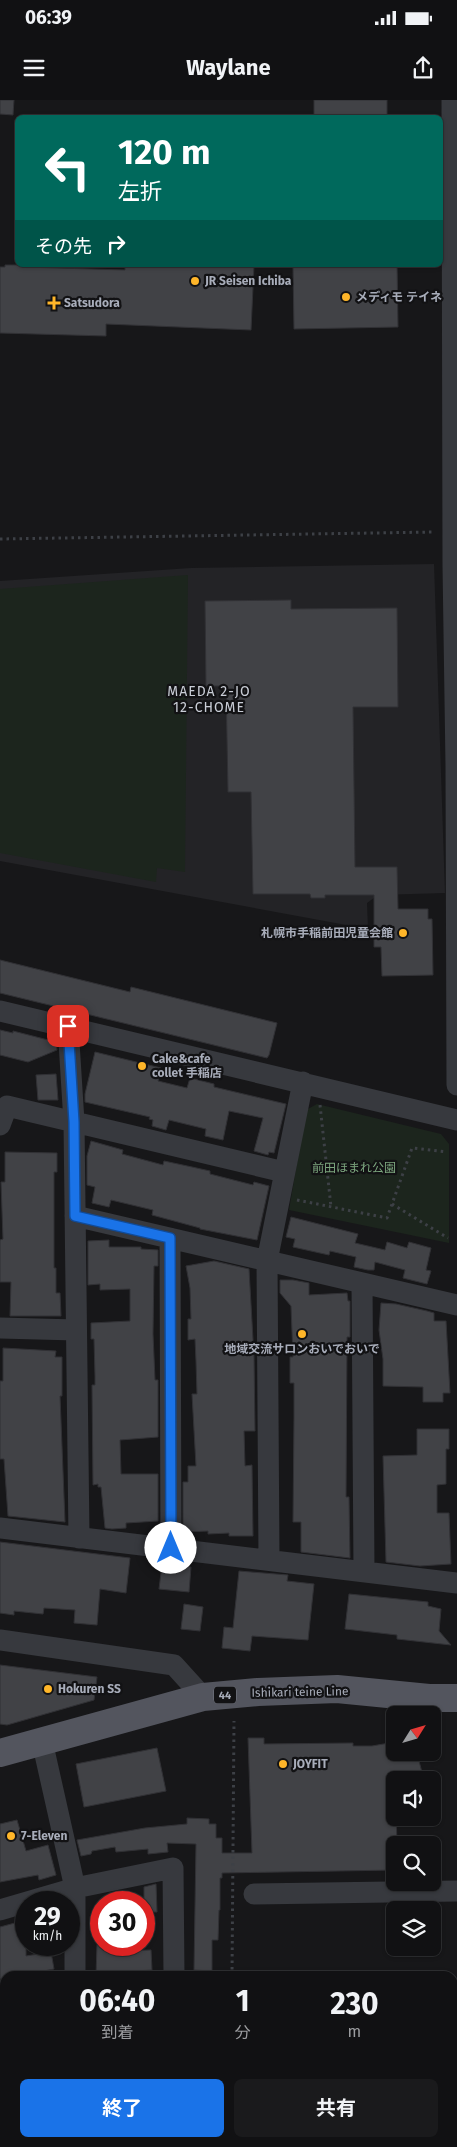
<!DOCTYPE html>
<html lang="ja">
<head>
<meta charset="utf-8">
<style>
	body { margin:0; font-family:"Fira Sans","Noto Sans JP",sans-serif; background:#1a1a1c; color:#f1f3f6; height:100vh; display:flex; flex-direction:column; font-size:19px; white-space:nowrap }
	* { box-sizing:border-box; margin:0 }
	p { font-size:16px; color:#9c9da0 }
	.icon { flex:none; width:28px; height:28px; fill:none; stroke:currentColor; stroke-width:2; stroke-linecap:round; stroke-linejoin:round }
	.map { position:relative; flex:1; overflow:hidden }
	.panel { position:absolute; left:0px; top:1871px; width:458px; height:176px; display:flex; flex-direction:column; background:#111113; border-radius:15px 15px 0 0; box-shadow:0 1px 4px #0004,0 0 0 1px #303133 }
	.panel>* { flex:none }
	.hud { position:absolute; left:15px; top:15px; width:428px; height:152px; border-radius:8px; box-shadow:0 1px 4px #0004,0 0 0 1px #303133; background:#00695c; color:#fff; overflow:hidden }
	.needle { width:32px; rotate:53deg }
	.buttons { position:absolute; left:386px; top:1606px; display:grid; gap:10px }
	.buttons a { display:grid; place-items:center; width:55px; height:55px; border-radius:8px; background:#111113; box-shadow:0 1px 4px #0004,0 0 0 1px #303133; font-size:25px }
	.speed { position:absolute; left:15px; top:1791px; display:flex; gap:10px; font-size:25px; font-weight:700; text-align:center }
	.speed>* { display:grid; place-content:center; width:65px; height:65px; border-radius:50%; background:#111113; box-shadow:0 1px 4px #0004,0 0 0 1px #303133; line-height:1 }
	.speed small { font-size:12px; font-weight:400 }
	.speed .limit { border:8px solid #d22; background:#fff; color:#111 }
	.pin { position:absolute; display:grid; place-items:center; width:42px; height:42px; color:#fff; margin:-21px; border-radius:10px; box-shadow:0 2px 8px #0006 }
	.me { position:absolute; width:55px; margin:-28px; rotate:0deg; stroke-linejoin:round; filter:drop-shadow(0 0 4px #0008) }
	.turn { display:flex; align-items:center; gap:18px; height:105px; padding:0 20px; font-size:22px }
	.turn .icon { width:65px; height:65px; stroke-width:2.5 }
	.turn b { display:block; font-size:35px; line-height:42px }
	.then { display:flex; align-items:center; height:48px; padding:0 20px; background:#0003; gap:10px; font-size:19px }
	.eta { display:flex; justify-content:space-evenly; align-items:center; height:85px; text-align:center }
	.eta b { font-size:30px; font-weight:700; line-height:35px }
	.button { display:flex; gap:10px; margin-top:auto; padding:10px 20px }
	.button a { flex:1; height:58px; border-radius:8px; background:#1a73e8; color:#fff; font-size:20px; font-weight:700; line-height:58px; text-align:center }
	.button a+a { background:#1a1a1c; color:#f1f3f6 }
	.status { display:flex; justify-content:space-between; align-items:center; height:35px; padding:0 25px; background:#111113; direction:ltr }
	.status svg { height:14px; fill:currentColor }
	header { display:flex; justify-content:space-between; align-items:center; height:65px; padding:0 20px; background:#111113; font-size:22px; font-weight:700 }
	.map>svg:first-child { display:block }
</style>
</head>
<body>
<div class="status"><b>06:39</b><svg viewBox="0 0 49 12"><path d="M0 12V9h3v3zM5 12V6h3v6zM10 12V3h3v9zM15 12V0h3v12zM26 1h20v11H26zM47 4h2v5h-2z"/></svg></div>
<header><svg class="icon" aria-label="menu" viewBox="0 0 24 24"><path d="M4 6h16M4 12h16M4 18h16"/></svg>Waylane<svg class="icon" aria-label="share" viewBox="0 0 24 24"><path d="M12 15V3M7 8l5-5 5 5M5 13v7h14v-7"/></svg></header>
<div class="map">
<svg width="457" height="2047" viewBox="0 0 457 2047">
	<rect width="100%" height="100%" fill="#171719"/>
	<path fill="#232326" d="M434,464L445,793L378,795L367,803L368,829L0,761V481L191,468Z"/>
	<path fill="#1c251d" d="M188,475L185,772L157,768L156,782L0,753V489Z
		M317,1004L441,1034L449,1044V1143L289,1110L306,1010Z"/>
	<path fill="#414246" stroke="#313135" d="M0,0H14L13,15L0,14Z
		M314,0H387V18H314Z
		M5,165H24V167L125,170V165H254L251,230L106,224V236L0,233V167H5Z
		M397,165L398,227L294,229L293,167Z
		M291,500V509L397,508L398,607H353L355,767H397L398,809H428V819H432L433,875L382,876L381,847H374V795H325V798H311L310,794H253L251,692H228L226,586H206L205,501Z
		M0,860L130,892L131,887L277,923L269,955L267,958L0,893Z
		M0,930L13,933V931L56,942L57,950L28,962L0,955Z
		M95,952L161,968L158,981L187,988L190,978L214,984V987L286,1004L274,1053L269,1052L268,1055L254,1051L263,1018L229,1011L223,1040L205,1036L206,1029L169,1020L166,1030L152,1026L153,1020L149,1019L150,1017L85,1002V994Z
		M56,974L58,1000H38L36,975Z
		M91,1041L123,1050L122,1054L163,1065L164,1061L192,1067L210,1071V1074L253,1085L254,1082L269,1086L257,1140L200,1129V1128L152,1115L153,1110L111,1100L109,1107L92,1103L95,1087L87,1085V1056Z
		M5,1052L57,1053V1072H54V1168H56V1193H60L61,1216H10L11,1182H0V1140L3,1139L1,1082H5Z
		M291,1117L358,1134L355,1143L385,1150L387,1142L407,1148L409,1142L431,1148L426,1170L431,1171L427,1184L403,1178L405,1170L375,1162L374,1170H368L354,1167L356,1157L330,1151L329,1155L293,1147L295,1139L286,1137Z
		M109,1140V1147H141V1149L158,1150V1166H154L153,1234L155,1280H158V1337L120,1340L121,1374H158V1421L126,1423V1428L112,1429L105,1428L101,1387H98V1384L93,1385L92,1285H95V1276L94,1239H91V1223L130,1221V1189L100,1190V1184L88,1185V1141Z
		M214,1161L249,1169L254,1257L255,1331H244L245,1366L252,1365L253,1436H229V1433L208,1434V1431L183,1432V1382H188V1366H196L192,1294H197L196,1261L195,1239L188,1240V1219H191L190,1188L186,1166Z
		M280,1180H293L309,1183V1195L347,1193L348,1201H350V1237H347L346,1397H349L350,1458L301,1452V1422H293L294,1318V1283H290V1257H293L291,1206L280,1193Z
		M381,1203L396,1204L427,1211L434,1213V1221H446L450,1293H443V1302H423V1287L383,1286V1259L379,1230Z
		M3,1248L56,1251L55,1257H62V1296H60L65,1422L8,1416L4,1359H0V1281H3Z
		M417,1329H449V1349H446V1384L437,1385V1413H449L451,1464L420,1466L386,1462L383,1356L417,1355Z
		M0,1442L130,1458L126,1493L100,1489L97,1525L74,1523L75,1510L44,1508L43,1514L14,1511V1515L0,1513Z
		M162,1465L191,1467L189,1492L159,1489Z
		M239,1471L288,1475L287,1481L314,1484L308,1540L252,1536L250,1551L222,1548L224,1527L233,1528Z
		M349,1494L428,1502V1506L441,1509L439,1531L451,1545L397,1539V1535L345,1529Z
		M184,1504L203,1507L200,1531L181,1529Z
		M0,1565L97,1577L94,1600L7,1625L0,1624Z
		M248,1638H264V1644L353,1643V1646H372L395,1642V1652H414L419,1661L424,1680H395L397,1745H395V1770L222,1773V1778H220V1810H219L218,1840H212V1871L194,1870L196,1744L167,1743L168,1752L148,1754V1749L116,1752L115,1747L92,1751L91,1754L81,1756L77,1740L145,1728L187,1724V1718L209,1719V1724H216V1738H222V1753H252Z
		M157,1648L166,1691L84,1707L76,1664Z
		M17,1720L26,1751L48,1745L56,1775L39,1780L38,1775L0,1782V1724Z
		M156,1784L157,1812H144V1787Z
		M26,1820V1856L51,1852L54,1869L16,1876H5V1878L0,1879V1827Z
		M97,1845H116V1851L151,1850L152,1870L120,1872V1876H96Z"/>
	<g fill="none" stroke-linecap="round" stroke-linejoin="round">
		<path stroke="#3d4046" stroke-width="3" stroke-dasharray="2.5 4" stroke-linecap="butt" d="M0,439L434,432
			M320,1005L331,1107
			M297,1100L387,1118L412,1048L447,1052
			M392,1104L448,1138
			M232,1876L234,1621"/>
		<path stroke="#37393e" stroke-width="21" d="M452,0L453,465L456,666L457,985
			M0,911L457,1020
			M68,926L74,1022L79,1438
			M0,1025L7,1006L284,1072
			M75,1116L457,1205
			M170,1138L171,1448
			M362,1183L364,1471
			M0,1228L76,1230
			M0,1428L457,1483
			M269,1460L267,1161L303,982
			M0,1540L174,1565L203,1597
			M42,1641L75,1788V1876
			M254,1794L457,1791
			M0,1810L75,1788L173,1768L174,1876
			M0,2031L4,2047
			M176,2042V2047
			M76,2047V2042"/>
		<path stroke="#53555e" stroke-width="28" d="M0,1653L203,1597L258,1592L337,1589L429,1598H457"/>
	</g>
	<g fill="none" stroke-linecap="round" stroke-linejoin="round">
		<g stroke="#114b97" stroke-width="12">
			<path id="route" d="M68,926L74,1022L75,1116L170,1138L171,1448"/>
		</g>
		<use href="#route" stroke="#1a73e8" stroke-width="9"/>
	</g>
	<g fill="#ffb629" stroke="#121214" stroke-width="2">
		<circle cx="195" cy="181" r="5"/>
		<circle cx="346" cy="197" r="5"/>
		<path d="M51.5 195.5h5v5h5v5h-5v5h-5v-5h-5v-5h5z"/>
		<circle cx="403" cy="833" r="5"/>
		<circle cx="142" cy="966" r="5"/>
		<circle cx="302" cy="1234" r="5"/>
		<circle cx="48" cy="1589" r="5"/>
		<circle cx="283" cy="1664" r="5"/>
		<circle cx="11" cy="1736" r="5"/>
	</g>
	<g text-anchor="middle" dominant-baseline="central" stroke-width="4.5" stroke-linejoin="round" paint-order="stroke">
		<rect fill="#121214" stroke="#7b7e88" stroke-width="1" x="214" y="1586.5" width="22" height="17" rx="4"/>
		<g font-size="11" font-weight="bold" fill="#a8adba">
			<text x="225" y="1595">44</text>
		</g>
		<g font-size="12" font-weight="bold" fill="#a8adba" stroke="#121214" text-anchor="start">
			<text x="205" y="181">JR Seisen Ichiba</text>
			<text x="356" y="197">メディモ テイネ</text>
			<text x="64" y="203">Satsudora</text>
			<text x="393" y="833" text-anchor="end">札幌市手稲前田児童会館</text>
			<text x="152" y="959">Cake&amp;cafe<tspan x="152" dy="14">collet 手稲店</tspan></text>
			<text x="302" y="1249" text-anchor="middle">地域交流サロンおいでおいで</text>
			<text x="58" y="1589">Hokuren SS</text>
			<text x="293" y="1664">JOYFIT</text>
			<text x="21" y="1736">7-Eleven</text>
		</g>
		<g font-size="12" fill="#7da77f" stroke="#121214">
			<text x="354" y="1068">前田ほまれ公園</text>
		</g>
		<g font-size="12" fill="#a8adba" stroke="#121214">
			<text transform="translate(300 1592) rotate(-1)">Ishikari teine Line</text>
		</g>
		<g font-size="14" letter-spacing="1" fill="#c9cdd6" stroke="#121214">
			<text x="209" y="591">MAEDA 2-JO<tspan x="209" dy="16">12-CHOME</tspan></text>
		</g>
	</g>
</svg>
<div class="buttons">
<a><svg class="needle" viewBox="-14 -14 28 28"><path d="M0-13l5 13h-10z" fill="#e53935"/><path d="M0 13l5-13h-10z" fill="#9c9da0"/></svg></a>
<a><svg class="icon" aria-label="sound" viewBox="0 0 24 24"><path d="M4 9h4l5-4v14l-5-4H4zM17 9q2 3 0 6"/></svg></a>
<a><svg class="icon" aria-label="search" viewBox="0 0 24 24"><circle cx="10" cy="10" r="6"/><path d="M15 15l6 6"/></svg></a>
<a><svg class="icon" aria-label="layers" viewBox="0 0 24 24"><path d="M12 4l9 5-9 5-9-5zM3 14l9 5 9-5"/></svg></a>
</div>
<div class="speed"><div>29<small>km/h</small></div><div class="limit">30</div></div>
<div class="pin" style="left:68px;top:926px;background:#d93025"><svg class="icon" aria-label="arrive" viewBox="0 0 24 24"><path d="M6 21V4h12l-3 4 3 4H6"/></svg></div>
<svg class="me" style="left:171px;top:1448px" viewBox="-20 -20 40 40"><circle r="19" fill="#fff"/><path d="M0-13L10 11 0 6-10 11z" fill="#1a73e8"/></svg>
<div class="hud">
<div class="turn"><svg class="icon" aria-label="left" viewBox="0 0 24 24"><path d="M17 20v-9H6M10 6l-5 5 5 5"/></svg><div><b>120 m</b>左折</div></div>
<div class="then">その先<svg class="icon" aria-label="right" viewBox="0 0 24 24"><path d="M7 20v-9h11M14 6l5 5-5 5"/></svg></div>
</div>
<section class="panel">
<div class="eta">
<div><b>06:40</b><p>到着</p></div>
<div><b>1</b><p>分</p></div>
<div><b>230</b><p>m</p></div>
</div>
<div class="button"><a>終了</a><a>共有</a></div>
</section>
</div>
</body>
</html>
